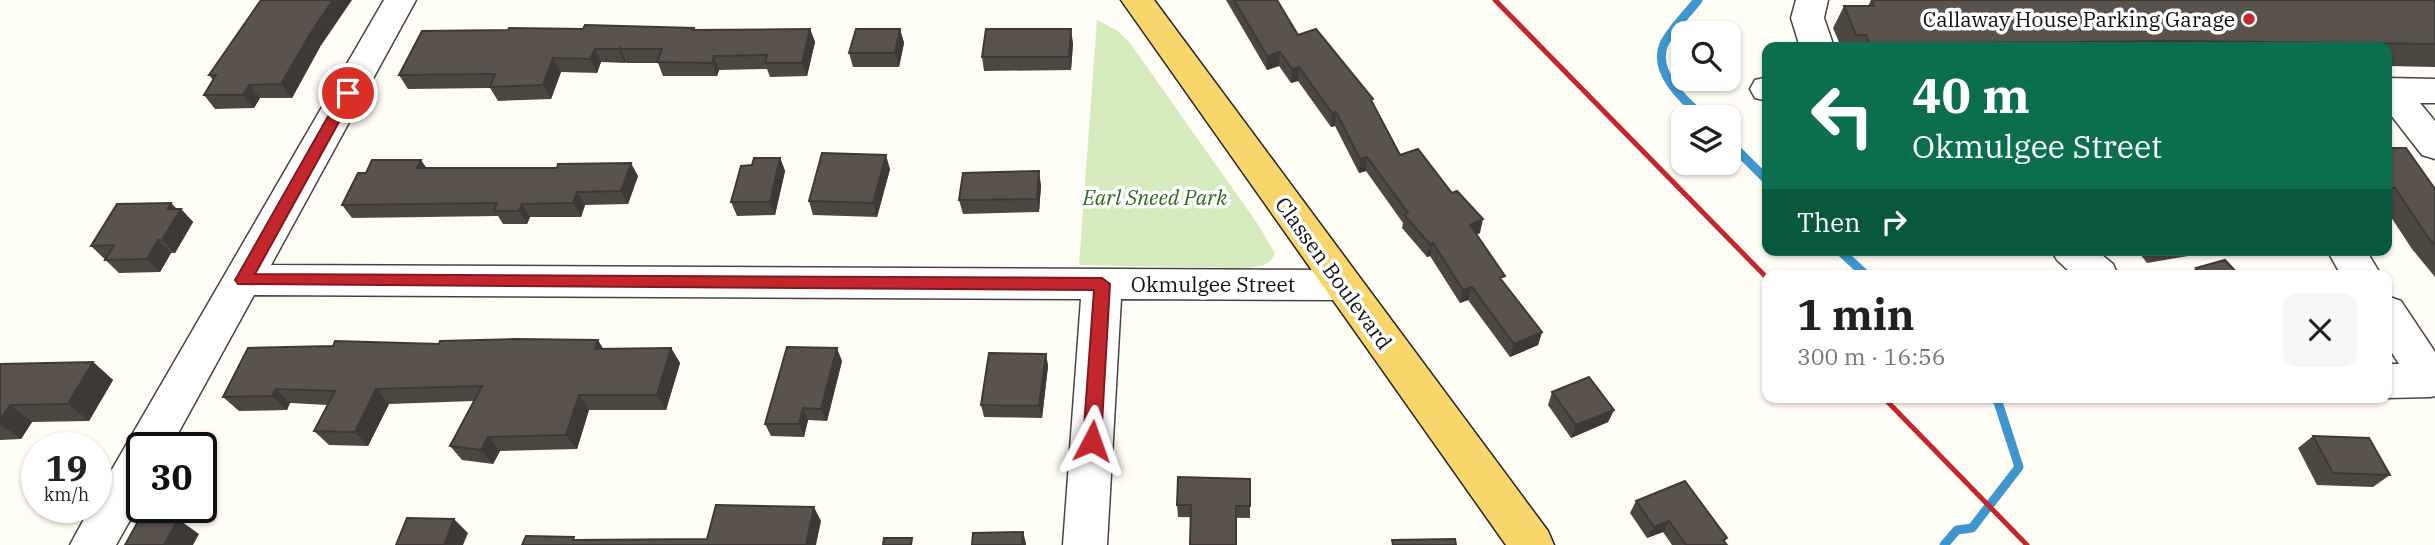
<!DOCTYPE html>
<html lang="en">
<head>
<meta charset="utf-8">
<style>
	body { margin:0; font-family:"IBM Plex Serif",serif; background:#f6f6f6; color:#202124; height:100vh; display:flex; flex-direction:column; font-size:26px; white-space:nowrap }
	* { box-sizing:border-box; margin:0 }
	p { font-size:23px; color:#757577 }
	.icon { flex:none; width:38px; height:38px; fill:none; stroke:currentColor; stroke-width:2; stroke-linecap:round; stroke-linejoin:round }
	.map { position:relative; flex:1; overflow:hidden }
	.drawer { position:absolute; left:1762px; top:270px; width:630px; height:133px; display:flex; flex-direction:column; background:#fff; border-radius:14px; box-shadow:0 2px 5px #0004 }
	.drawer>* { flex:none }
	.top-card { position:absolute; left:1762px; top:42px; width:630px; height:214px; border-radius:14px; box-shadow:0 2px 5px #0004; background:#0b6e4f; color:#fff; overflow:hidden }
	.tools { position:absolute; left:1671px; top:21px; display:grid; gap:14px }
	.tools a { display:grid; place-items:center; width:70px; height:70px; border-radius:14px; background:#fff; box-shadow:0 2px 5px #0004; font-size:35px }
	.speed { position:absolute; left:21px; top:432px; display:flex; gap:14px; font-size:35px; font-weight:700; text-align:center }
	.speed>* { display:grid; place-content:center; width:91px; height:91px; border-radius:50%; background:#fff; box-shadow:0 2px 5px #0004; line-height:1 }
	.speed small { font-size:18px; font-weight:400 }
	.speed .limit { border:4px solid #111; border-radius:10px; background:#fff; color:#111 }
	.pin { position:absolute; display:grid; place-items:center; width:60px; height:60px; color:#fff; margin:-30px; border:4px solid #fff; border-radius:50%; box-shadow:0 2px 7px #0007 }
	.me { position:absolute; width:77px; margin:-38px; rotate:4deg; stroke-linejoin:round; filter:drop-shadow(0 0 5px #0008) }
	.turn { display:flex; align-items:center; gap:24px; height:147px; padding:0 35px; font-size:32px }
	.turn .icon { width:91px; height:91px; stroke-width:2.5 }
	.turn b { display:block; font-size:49px; line-height:60px }
	.then { display:flex; align-items:center; height:66px; padding:0 35px; background:#0003; gap:14px; font-size:26px }
	.round { display:grid; place-items:center; flex:none; width:74px; height:74px; border-radius:14px; background:#f6f6f6 }
	.summary { display:flex; align-items:center; justify-content:space-between; height:119px; padding:0 35px }
	h1 { font-size:42px; font-weight:700; line-height:52px }
	.map>svg:first-child { display:block }
</style>
</head>
<body>
<div class="map">
<svg width="2435" height="545" viewBox="0 0 2435 545">
	<rect width="100%" height="100%" fill="#fffdf5"/>
	<path fill="#d5ebbd" d="M1097,20L1118,31L1130,43L1257,223L1275,253C1271,267 1255,267 1242,268L1079,265Z"/>
	<g fill="none" stroke-linecap="round" stroke-linejoin="round">
		<path stroke="#3f96cf" stroke-width="9" d="M1698,0C1688,13 1671,29 1664,44C1652,72 1685,102 1704,117
			M1729,142L1768,181
			M1839,250L1866,275
			M1944,545L1957,530L1972,528L2019,467L1998,402L1993,397"/>
		<g stroke="#444" stroke-width="3">
			<path id="minor" d="M384,0H416L271,265L1343,270L1357,274L1362,285L1357,296L1343,300L1121,299L1107,545H1063L1081,299L254,295L170,448H142V499L116,545H70L90,508H96V497Z
				M1796,0H1828L1824,18L1834,47H1800L1791,18Z
				M1768,77V101L1755,98L1750,89L1755,80Z
				M2387,78L2435,79V103H2420L2435,121V159L2422,155L2387,110Z
				M2051,250H2096L2113,264L2118,275H2073L2057,260Z
				M2327,250H2366L2381,275H2341Z
				M2387,296L2401,301L2435,352V396L2431,397L2387,398L2384,397H2387V364H2399L2387,345Z"/>
		</g>
		<g stroke="#222" stroke-width="3">
			<path id="major" d="M1121,0H1154L1548,531L1554,545H1506Z"/>
		</g>
		<use href="#minor" fill="#fff" fill-rule="evenodd"/>
		<use href="#major" fill="#f9d66b" fill-rule="evenodd"/>
		<path stroke="#c4262e" stroke-width="5" d="M1495,0L1768,279
			M1883,397L2027,545"/>
	</g>
	<path fill="#4d4742" d="M1226,0H1277L1298,35L1373,104L1400,155L1480,233L1476,234L1503,283L1542,332L1538,345L1510,357L1468,300L1460,303L1430,256L1427,257L1402,228L1403,223L1366,171L1359,173L1335,126L1331,127L1298,81L1291,83L1279,66L1267,70Z
		M1871,0H2435V67L2387,66V47H1841L1833,28L1844,6H1868Z
		M694,28L695,30L810,29L815,42L807,76L770,77L767,69L719,70L717,76H663L658,63H626V61L625,63L601,62L597,73L561,72L551,99L498,101L490,88L408,89L399,75L583,29Z
		M900,29L904,43L899,67H853L849,53Z
		M1073,43L1071,70L984,71L982,57Z
		M320,47L292,98H260L254,108L215,109L204,95L213,80L209,75Z
		M2387,148L2435,189V277L2412,249L2387,211Z
		M780,158L785,171L775,215L737,216L731,202L752,165Z
		M427,168L638,176L628,204L585,205L581,217H530L527,224H503L498,216L352,218L342,205L366,173Z
		M890,169L877,217L813,215L809,201Z
		M1041,185L1039,212L963,214L959,200Z
		M177,209H181L193,222L175,253H171L160,272L119,273L91,246Z
		M2137,250H2193L2188,256L2147,263Z
		M2196,268L2239,275H2189Z
		M439,344L603,349L671,348L680,363L666,410H589L577,449L500,451L493,464L462,460L450,446L474,401L389,404L368,446L329,445L314,431L328,405L290,403L287,410L239,411L223,397Z
		M1046,354L1048,366L1042,418L984,417L981,405Z
		M842,361L827,421L808,420L804,437L771,436L765,424Z
		M93,362L113,380L89,421L32,422L21,439L0,440V364Z
		M1552,392L1614,410L1608,422L1571,438L1548,405Z
		M2313,436L2390,475L2373,487L2317,485L2298,448Z
		M1250,479V518L1178,517L1177,505Z
		M1636,501L1727,538L1724,542L1727,545H1672L1663,532L1647,538L1630,513Z"/>
	<path fill="#3f3936" d="M333,0H352L320,47L292,98L281,84L310,34Z
		M810,29L815,42L807,76L802,63Z
		M900,29L904,43L899,67L895,53Z
		M1071,29L1073,43L1071,70L1069,57Z
		M620,46V49L626,61L625,63L619,49Z
		M595,49L601,62L597,73L590,59Z
		M1280,52L1279,66L1267,70V56Z
		M714,56L719,70L717,76L712,63Z
		M553,58L561,72L551,99L543,85Z
		M1299,67L1298,81L1291,83L1292,69Z
		M249,85L260,98L254,108L243,95Z
		M1336,112L1335,126L1331,127L1332,113Z
		M886,155L890,169L877,217L873,203Z
		M1367,157L1366,171L1359,173L1360,159Z
		M780,158L785,171L775,215L770,202Z
		M421,160L430,173L417,168Z
		M631,163L638,176L628,204L621,191Z
		M1039,171L1041,185L1039,212L1037,199Z
		M577,192L585,205L581,217L573,203Z
		M171,203L179,211L181,209L193,222L175,253L162,240L168,209Z
		M522,204L530,217L527,224L519,211Z
		M1483,219L1480,233L1467,239L1470,225Z
		M158,240L171,253L160,272L147,259Z
		M1433,243L1430,256L1427,257L1430,244Z
		M1472,287L1468,300L1460,303L1463,290Z
		M1542,332L1538,345L1510,357L1514,344Z
		M598,340L607,355L595,349Z
		M671,348L680,363L666,410L657,395Z
		M837,348L842,361L827,421L821,409Z
		M1046,354L1048,366L1042,418L1039,406Z
		M93,362L113,380L89,421L68,404Z
		M276,389L290,403L287,410L272,396Z
		M376,389L389,404L368,446L355,432Z
		M579,395L589,410L577,449L566,435Z
		M10,405L32,422L21,439L0,424V420Z
		M803,408L808,420L804,437L799,424Z
		M1614,410L1608,422L1571,438L1576,425Z
		M488,437L500,451L493,464L481,450Z
		M814,507L821,521L816,545H806Z
		M178,519L199,534L193,545H164Z
		M454,519L468,533L463,545H444Z
		M1669,521L1663,532L1647,538L1654,527Z
		M1023,532L1026,543V545H1022Z"/>
	<path fill="#5a524d" stroke="#3f3936" stroke-width="2" d="M261,0H333L310,34L281,84L249,85L243,95H204L216,75H209Z
		M1234,0H1277L1298,35L1316,29L1373,99L1371,100L1400,155L1418,149L1452,193L1457,191L1483,219L1470,225L1505,276L1500,278L1542,332L1514,344L1472,287L1463,290L1433,243L1430,244L1404,215L1408,213L1367,157L1360,159L1336,112L1332,113L1299,67L1292,69L1280,52L1267,56Z
		M1872,0H2435V44L2172,41L1870,44L1866,35H1856L1844,6H1874Z
		M585,25L694,28L693,30L810,29L802,63H765L767,55L714,56L712,63L657,62L662,49H620V46L619,49H595L590,59L553,58L543,85L490,87L495,74L399,75L422,31L508,30L509,28L583,29Z
		M856,29H900L895,53H849Z
		M986,29H1071L1069,57H982Z
		M2387,148H2406L2435,189V245L2427,236L2395,188H2391L2387,183Z
		M822,153L886,155L873,203L809,201Z
		M754,158H780L770,202H731L741,166L752,165Z
		M372,160H421L417,168H557L558,164L631,163L621,191L577,192L573,203L522,204L519,211H494L497,203L342,205L358,173H366Z
		M1039,171L1037,199L959,200L963,173Z
		M171,203L168,209H181L162,240H158L147,259L105,260L114,245L91,246L117,204Z
		M2225,260L2239,275H2203L2196,268Z
		M515,339L598,340L595,349L671,348L657,395H579L566,435L488,437L481,450L450,446L482,386L376,389L355,432L314,431L335,391L276,389L272,396L223,397L248,348L333,346L335,341L439,344L440,341Z
		M787,347L837,348L821,409L803,408L799,424H765Z
		M989,353L1046,354L1039,406L981,405Z
		M93,362L68,404L10,405L0,420V364Z
		M1589,377L1614,410L1576,425L1552,392Z
		M2313,436L2369,438L2390,475L2333,473Z
		M1178,477L1250,479V506H1236V545H1190L1191,505H1177Z
		M1685,481L1727,538L1723,540L1727,545H1686L1669,521L1654,527L1636,501Z
		M716,505L814,507L806,545H522L526,536L574,537L573,540L707,539Z
		M140,518L178,519L164,545H125Z
		M407,518L454,519L444,545H396Z
		M1023,532L1022,545H972L973,533Z
		M884,538H912L911,545H883Z
		M1455,539L1456,545H1393L1392,540Z"/>
	<path fill="#c4262e" stroke="#7f191e" stroke-width="2" d="M348,88L355,93L255,274L1102,278L1110,284L1101,441L1098,446L1092,448L1086,446L1083,441L1094,290L238,284L235,280L238,275L343,90Z"/>
	<circle fill="#c4262e" stroke="#fff" stroke-width="2.5" cx="2249" cy="19" r="7"/>
	<g text-anchor="middle" dominant-baseline="central" stroke-width="7" stroke-linejoin="round" paint-order="stroke">
		<g font-size="21" fill="#111" stroke="#fff" text-anchor="end">
			<text x="2235" y="19">Callaway House Parking Garage</text>
		</g>
		<g font-size="21" font-style="italic" fill="#2f6b1f" stroke="#fff">
			<text x="1155" y="197">Earl Sneed Park</text>
		</g>
		<g font-size="21" fill="#111" stroke="#fff">
			<text transform="translate(1334 273) rotate(54)">Classen Boulevard</text>
			<text x="1213" y="284">Okmulgee Street</text>
		</g>
	</g>
</svg>
<div class="tools">
<a><svg class="icon" aria-label="search" viewBox="0 0 24 24"><circle cx="10" cy="10" r="6"/><path d="M15 15l6 6"/></svg></a>
<a><svg class="icon" aria-label="layers" viewBox="0 0 24 24"><path d="M12 4l9 5-9 5-9-5zM3 14l9 5 9-5"/></svg></a>
</div>
<div class="speed"><div>19<small>km/h</small></div><div class="limit">30</div></div>
<div class="pin" style="left:348px;top:93px;background:#d93025"><svg class="icon" aria-label="arrive" viewBox="0 0 24 24"><path d="M6 21V4h12l-3 4 3 4H6"/></svg></div>
<svg class="me" style="left:1092px;top:441px" viewBox="-20 -20 40 40"><path d="M0-17L14 15 0 8-14 15z" fill="#c4262e" stroke="#fff" stroke-width="4"/></svg>
<div class="top-card">
<div class="turn"><svg class="icon" aria-label="left" viewBox="0 0 24 24"><path d="M17 20v-9H6M10 6l-5 5 5 5"/></svg><div><b>40 m</b>Okmulgee Street</div></div>
<div class="then">Then<svg class="icon" aria-label="right" viewBox="0 0 24 24"><path d="M7 20v-9h11M14 6l5 5-5 5"/></svg></div>
</div>
<section class="drawer">
<div class="summary"><div><h1>1 min</h1><p>300 m · 16:56</p></div><a class="round"><svg class="icon" aria-label="close" viewBox="0 0 24 24"><path d="M6 6l12 12M18 6L6 18"/></svg></a></div>
</section>
</div>
</body>
</html>
